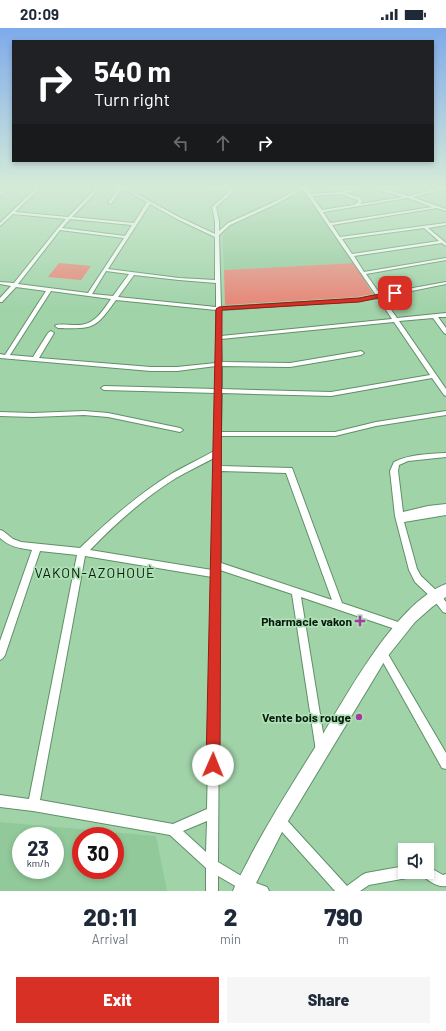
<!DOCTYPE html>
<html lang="en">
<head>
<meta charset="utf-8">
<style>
	body { margin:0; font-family:Barlow,sans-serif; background:#f6f6f7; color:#1f2937; height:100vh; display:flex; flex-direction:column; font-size:15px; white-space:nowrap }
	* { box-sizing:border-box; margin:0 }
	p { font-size:13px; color:#747a83 }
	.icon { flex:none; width:22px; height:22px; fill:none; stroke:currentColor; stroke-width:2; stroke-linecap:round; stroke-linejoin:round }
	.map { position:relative; height:863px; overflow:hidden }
	.drawer { display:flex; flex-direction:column; background:#fff; flex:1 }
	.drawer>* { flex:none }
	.top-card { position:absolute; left:12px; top:12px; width:422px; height:122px; border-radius:0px; box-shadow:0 2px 6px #0003; background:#202124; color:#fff; overflow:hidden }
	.buttons { position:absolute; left:398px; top:815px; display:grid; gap:8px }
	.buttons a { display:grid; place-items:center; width:36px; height:36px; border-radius:0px; background:#fff; box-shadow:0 2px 6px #0003; font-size:20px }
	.speed { position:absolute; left:12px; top:799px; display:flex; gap:8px; font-size:20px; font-weight:700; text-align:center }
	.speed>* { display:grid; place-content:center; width:52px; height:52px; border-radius:50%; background:#fff; box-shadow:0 2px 6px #0003; line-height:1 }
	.speed small { font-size:10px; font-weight:400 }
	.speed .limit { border:6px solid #d22; background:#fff; color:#111 }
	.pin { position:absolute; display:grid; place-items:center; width:34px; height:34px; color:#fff; margin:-17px; border-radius:8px; box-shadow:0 2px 6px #0006 }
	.me { position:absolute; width:44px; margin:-22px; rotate:1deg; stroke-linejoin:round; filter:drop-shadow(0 0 3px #0008) }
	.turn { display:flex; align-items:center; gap:14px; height:84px; padding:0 16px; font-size:18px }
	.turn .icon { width:52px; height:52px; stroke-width:2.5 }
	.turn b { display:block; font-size:28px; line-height:34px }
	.lanes { display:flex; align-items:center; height:38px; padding:0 16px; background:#0003; justify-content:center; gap:20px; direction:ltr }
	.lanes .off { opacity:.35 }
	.eta { display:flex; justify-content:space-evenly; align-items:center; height:68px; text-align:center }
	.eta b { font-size:24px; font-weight:800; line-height:28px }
	.cta { display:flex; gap:8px; margin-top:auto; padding:8px 16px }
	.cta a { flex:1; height:46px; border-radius:0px; background:#d93025; color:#fff; font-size:16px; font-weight:800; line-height:46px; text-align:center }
	.cta a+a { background:#f6f6f7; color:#1f2937 }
	.status { display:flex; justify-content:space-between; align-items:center; height:28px; padding:0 20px; background:#fff; direction:ltr }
	.status svg { height:11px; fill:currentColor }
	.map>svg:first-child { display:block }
</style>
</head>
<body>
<div class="status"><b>20:09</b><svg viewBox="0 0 49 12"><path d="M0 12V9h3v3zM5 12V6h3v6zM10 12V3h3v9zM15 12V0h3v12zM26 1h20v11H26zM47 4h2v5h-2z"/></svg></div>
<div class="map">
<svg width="446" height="863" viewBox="0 0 446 863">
	<rect width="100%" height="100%" fill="#a1d3a9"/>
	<path fill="#91c99a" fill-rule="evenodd" d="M301,163H304L354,235L224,242L222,203Z
		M0,794L156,808L167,863H0ZM21,808H55V842H21ZM81,808H115V842H81Z"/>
	<path fill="#e78577" d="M59,235L91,238L81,252L48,249Z
		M354,235L373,266L356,269L225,277L224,242Z"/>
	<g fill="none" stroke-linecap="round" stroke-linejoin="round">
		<g stroke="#608f68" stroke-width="2">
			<path id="street" d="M9,158H13L0,168V165Z
				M38,158H42L15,184L68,189L98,158H102L72,189L134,195L147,174L122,160L111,176L108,175L119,159L118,158H122L179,189L215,206V193L212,179L230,163L186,159L184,158L233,161L236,158H240L216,179L219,193V203L228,195L274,174L304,158H308L306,159L311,166L340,164L366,158H373L408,168L446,159V161L412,169L446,181V183L437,180L332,197L340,209L446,195V197L428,200L446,215V218L442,215L354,228L364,244L446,230V232L366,246L380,266L446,254V256L382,269L397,290L446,285V289H438L446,300V306L444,305L433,290L399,293L446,361V368L444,367L432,350L331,368L222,365L221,404H335L376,394L446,383V387L376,398L335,408H221V438L292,440L342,575L401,595L404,596L406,599L404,602L401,603L301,569L326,723L325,727L321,728L317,727L316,723L292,566L220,542L218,834L248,852L267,859L269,863H244L218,848V863H206V840L170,807L33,783L0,779V767L29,771L77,527L40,523L5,627L3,630L0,632V613L32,522C19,520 10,519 0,510V502L3,503L13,511L21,514L80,520C108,493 137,467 171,446C185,438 200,431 214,423L216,365L104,362L101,360L104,358L216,361V338L177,343H151L0,330V326L5,327L46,263L16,259L2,274H0V270L11,258L0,256V254L14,255L58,200L66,191L13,186L0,198V195ZM369,159L403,169L360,176L362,174L361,170L345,165ZM303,161L376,267L359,271L221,279L219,207L230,197L276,176ZM340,166L358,172V174L353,177L322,182L312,168ZM408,170L432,179L330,195L323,184ZM150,176L177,191L215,209V252L179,250L108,241ZM70,191L132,197L125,208L62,200ZM424,200L439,213L352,226L342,211ZM60,202L124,210L88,265L18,256ZM106,243L129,246L113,268L92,266ZM134,247L179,252L216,255V279L118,269ZM51,263L111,271C101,285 94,298 75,297C69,297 62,296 56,297L55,298L58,300C94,301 95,301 116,272L216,282V335L177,339H151L39,330L54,305L51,303L48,305L33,329L10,327ZM378,270L392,291L221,308V282L359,273ZM394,294L430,347L331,364L222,361V338L290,339L361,327L364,325L361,323L290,335L222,334L221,311ZM214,430L212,542L90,522C116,495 144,470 176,450C188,443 201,437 214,430ZM221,443L286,445L332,572L221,535ZM85,528L212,549L207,781L173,796L40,772ZM207,793L206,824L183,803Z
				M84,383L108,385L180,400L183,402L180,404L108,389L84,387L33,389L0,388V384L33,385Z
				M446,425V429L408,433L399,437L398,443L403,484L428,478L446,476V487L404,494L417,541L421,548L439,565L446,574V585L443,584L433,571L415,554L409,542L395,488L390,443L394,434C411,426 427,426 446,425Z
				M382,619L385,621L446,725V741L442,740L379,627L377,624L379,621Z
				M279,786L283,788L347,858L362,847L366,845L405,838V844H413L411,848L407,850L369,857L360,863H335L275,796L273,792L275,788Z
				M427,838L443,847L446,846V858C438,860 424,851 421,844H427Z"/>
		</g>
		<g stroke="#608f68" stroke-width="2">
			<path id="secondary" d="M446,556V569L432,579L415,594L387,629L285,798L252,863H233C238,850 246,838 252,825C272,788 294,753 316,718C345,671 394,576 446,556Z"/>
		</g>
		<use href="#street" fill="#fff" fill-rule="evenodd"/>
		<use href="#secondary" fill="#fff" fill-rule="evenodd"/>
	</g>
	<linearGradient id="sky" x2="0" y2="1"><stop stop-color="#7eaaeb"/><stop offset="0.57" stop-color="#d5ebd8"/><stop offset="1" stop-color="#d5ebd8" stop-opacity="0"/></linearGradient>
	<rect width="446" height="279" fill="url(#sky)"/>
	<path fill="#d93025" stroke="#8d1f18" d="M395,263L397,264V266L359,274L222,282L220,737L218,742L213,744L208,742L206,737L216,281L219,279L359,270Z"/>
	<g fill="#a33c9f" stroke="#aee0b6" stroke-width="1.5">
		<path d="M358 587h4v4h4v4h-4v4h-4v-4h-4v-4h4z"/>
		<circle cx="359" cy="689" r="4"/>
	</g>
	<g text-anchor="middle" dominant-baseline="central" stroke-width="3.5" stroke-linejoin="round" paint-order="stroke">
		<g font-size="12" font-weight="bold" fill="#071a0b" stroke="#aee0b6" text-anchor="end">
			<text x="352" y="593">Pharmacie vakon</text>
			<text x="351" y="689">Vente bois rouge</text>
		</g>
		<g font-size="14" letter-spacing="1" fill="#071a0b" stroke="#aee0b6">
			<text x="95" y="544">VAKON-AZOHOUÈ</text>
		</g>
	</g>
</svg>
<div class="buttons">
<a><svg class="icon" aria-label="sound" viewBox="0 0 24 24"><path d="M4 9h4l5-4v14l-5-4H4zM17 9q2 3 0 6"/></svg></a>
</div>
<div class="speed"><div>23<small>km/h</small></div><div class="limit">30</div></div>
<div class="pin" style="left:395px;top:265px;background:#d93025"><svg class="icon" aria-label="arrive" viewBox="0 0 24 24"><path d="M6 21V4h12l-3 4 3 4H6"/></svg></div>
<svg class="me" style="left:213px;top:737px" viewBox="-20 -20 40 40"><circle r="19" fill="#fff"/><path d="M0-13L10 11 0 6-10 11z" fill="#d93025"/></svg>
<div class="top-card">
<div class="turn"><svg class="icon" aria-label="right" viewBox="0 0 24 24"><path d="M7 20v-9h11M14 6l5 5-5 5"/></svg><div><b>540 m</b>Turn right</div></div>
<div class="lanes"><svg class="icon off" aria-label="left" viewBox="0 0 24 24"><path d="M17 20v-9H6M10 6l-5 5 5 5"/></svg><svg class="icon off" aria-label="ahead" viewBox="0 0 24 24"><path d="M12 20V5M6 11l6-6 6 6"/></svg><svg class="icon" aria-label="right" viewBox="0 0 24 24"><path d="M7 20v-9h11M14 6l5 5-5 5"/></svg></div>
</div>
</div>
<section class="drawer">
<div class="eta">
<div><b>20:11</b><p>Arrival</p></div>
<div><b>2</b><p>min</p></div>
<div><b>790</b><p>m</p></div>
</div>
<div class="cta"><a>Exit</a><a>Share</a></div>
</section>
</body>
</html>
